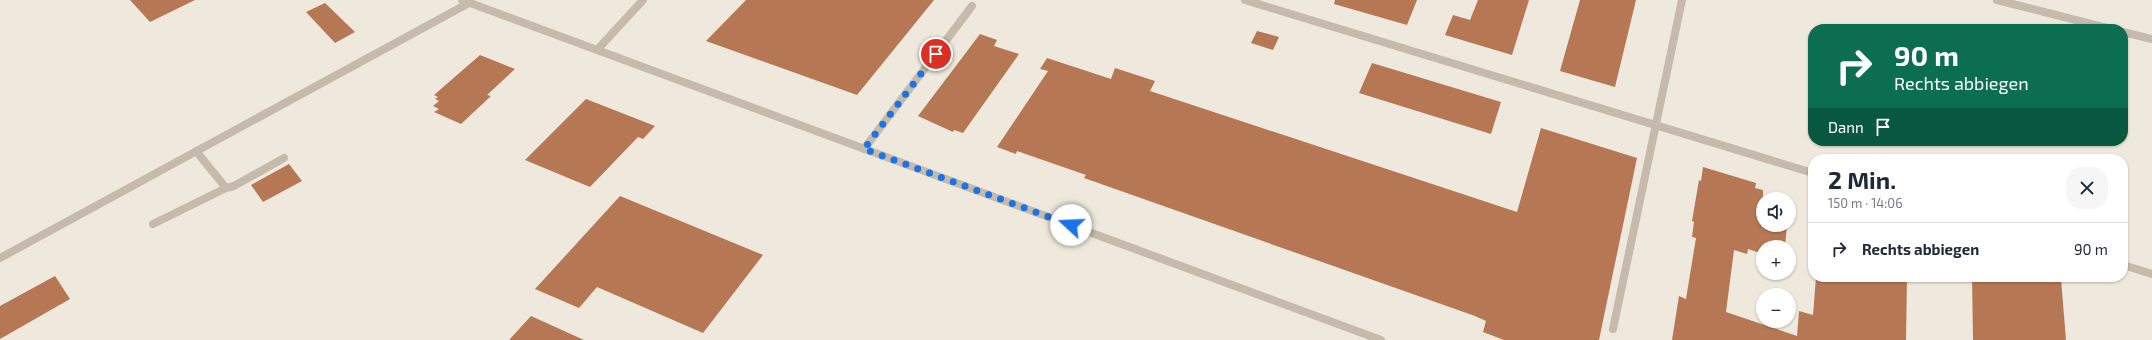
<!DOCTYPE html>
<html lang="de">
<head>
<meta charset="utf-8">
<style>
	body { margin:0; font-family:"Exo 2",sans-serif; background:#f6f6f7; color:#1f2937; height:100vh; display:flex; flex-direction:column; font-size:15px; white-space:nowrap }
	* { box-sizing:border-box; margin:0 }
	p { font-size:13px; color:#747a83 }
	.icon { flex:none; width:22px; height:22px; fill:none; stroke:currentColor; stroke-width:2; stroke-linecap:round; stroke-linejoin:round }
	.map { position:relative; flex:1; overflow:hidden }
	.sheet { position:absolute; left:1808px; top:154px; width:320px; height:128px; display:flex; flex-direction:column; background:#fff; border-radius:16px; box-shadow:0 1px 3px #0004 }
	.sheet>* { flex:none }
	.guide { position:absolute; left:1808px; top:24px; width:320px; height:122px; border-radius:16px; box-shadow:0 1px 3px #0004; background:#0b6e4f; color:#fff; overflow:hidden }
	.controls { position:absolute; left:1756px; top:192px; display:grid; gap:8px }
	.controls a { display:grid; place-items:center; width:40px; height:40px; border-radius:50%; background:#fff; box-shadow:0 1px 3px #0004; font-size:20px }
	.pin { position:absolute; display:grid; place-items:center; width:34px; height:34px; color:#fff; margin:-17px; border:2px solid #fff; border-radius:50%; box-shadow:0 1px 4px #0007 }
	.me { position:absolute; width:44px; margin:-22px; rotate:290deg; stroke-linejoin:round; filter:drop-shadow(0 0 3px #0008) }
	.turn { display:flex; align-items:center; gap:14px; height:84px; padding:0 20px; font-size:18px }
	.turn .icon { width:52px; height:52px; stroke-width:2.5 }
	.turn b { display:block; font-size:28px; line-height:34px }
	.then { display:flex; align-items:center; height:38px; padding:0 20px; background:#0003; gap:8px; font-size:15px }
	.round { display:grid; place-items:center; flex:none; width:42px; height:42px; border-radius:16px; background:#f6f6f7 }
	.summary { display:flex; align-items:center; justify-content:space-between; height:68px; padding:0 20px }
	h1 { font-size:24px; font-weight:700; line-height:30px }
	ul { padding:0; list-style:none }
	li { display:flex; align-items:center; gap:12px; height:52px; padding:0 20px; border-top:1px solid #e0e1e3 }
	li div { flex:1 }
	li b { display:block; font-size:15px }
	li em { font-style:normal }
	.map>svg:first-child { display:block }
</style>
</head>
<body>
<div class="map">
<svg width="2152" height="340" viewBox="0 0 2152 340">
	<rect width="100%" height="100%" fill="#efe9dd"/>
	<path fill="#b67754" d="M130,0H195L150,22Z
		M746,0H934L857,95L706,41Z
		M1335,0H1417L1407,25L1334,4Z
		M1478,0H1529L1512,55L1445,35L1453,15L1470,20Z
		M1580,0H1636L1615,87L1560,71Z
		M325,3L355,32L335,43L306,12Z
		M1257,31L1279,37L1273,50L1251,43Z
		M980,34L997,40L994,46L1019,54L963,133L954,130L953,132L918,116Z
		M480,55L515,69L487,95L491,96L461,124L434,112L439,109L433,106L439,101L435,99L438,97L434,95Z
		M1047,58L1111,79L1115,68L1155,81L1150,91L1517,212L1541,128L1637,158L1599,340H1504L1483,332L1486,321L1475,316L1084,178L1086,175L1017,151L1016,154L997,147L1048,71L1040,69Z
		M1372,63L1501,102L1491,134L1359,93Z
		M586,99L655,126L643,139L638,137L590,187L525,160Z
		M289,164L302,181L263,202L251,185Z
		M1703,167L1756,183L1755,188L1763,190V225H1787L1785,247H1763V254L1748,249L1747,254L1734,250L1726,312L1797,336L1799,311L1813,315L1816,277H1907L1906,340H1672L1679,296L1686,299L1696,238L1692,237L1694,222L1692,221L1699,180L1701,181Z
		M620,196L763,255L703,333L597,287L579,308L535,289Z
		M55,276L70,299L0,339V306Z
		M1972,277H2055L2061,279L2066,340H1973Z
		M531,316L584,340H509Z"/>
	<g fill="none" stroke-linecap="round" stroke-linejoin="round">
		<path stroke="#c5baab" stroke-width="8" d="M462,0L1381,340
			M1245,0L1813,173
			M1997,0L2111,29
			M2123,32L2152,39
			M597,50L643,0
			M864,149L972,6
			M196,151L226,188L234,186L284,158
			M153,224L226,188
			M0,258L469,3
			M2123,265L2152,274
			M1613,329L1682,0"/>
	</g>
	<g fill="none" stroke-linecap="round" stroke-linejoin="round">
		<path stroke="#1a73e8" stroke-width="7" stroke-dasharray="0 12.6" d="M936,54L864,149L1071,225"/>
	</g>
</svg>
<div class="controls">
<a><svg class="icon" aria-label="sound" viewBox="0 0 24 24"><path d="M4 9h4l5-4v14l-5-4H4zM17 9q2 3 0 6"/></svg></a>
<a>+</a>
<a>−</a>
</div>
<div class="pin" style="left:936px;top:54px;background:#d93025"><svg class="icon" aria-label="arrive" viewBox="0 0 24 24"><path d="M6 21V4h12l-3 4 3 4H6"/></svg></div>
<svg class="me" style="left:1071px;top:225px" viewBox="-20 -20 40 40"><circle r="19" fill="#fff"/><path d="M0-13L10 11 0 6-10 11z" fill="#1a73e8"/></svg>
<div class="guide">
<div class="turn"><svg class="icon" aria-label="right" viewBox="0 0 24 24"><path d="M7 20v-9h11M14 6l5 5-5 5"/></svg><div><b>90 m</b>Rechts abbiegen</div></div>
<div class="then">Dann<svg class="icon" aria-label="arrive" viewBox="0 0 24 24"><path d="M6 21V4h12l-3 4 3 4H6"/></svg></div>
</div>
<section class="sheet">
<div class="summary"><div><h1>2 Min.</h1><p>150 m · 14:06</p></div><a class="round"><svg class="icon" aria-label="close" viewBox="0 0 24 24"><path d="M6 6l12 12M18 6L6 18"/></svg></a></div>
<ul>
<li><svg class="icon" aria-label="right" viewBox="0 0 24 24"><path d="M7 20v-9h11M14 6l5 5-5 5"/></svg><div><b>Rechts abbiegen</b></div><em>90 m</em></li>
</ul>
</section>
</div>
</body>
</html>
